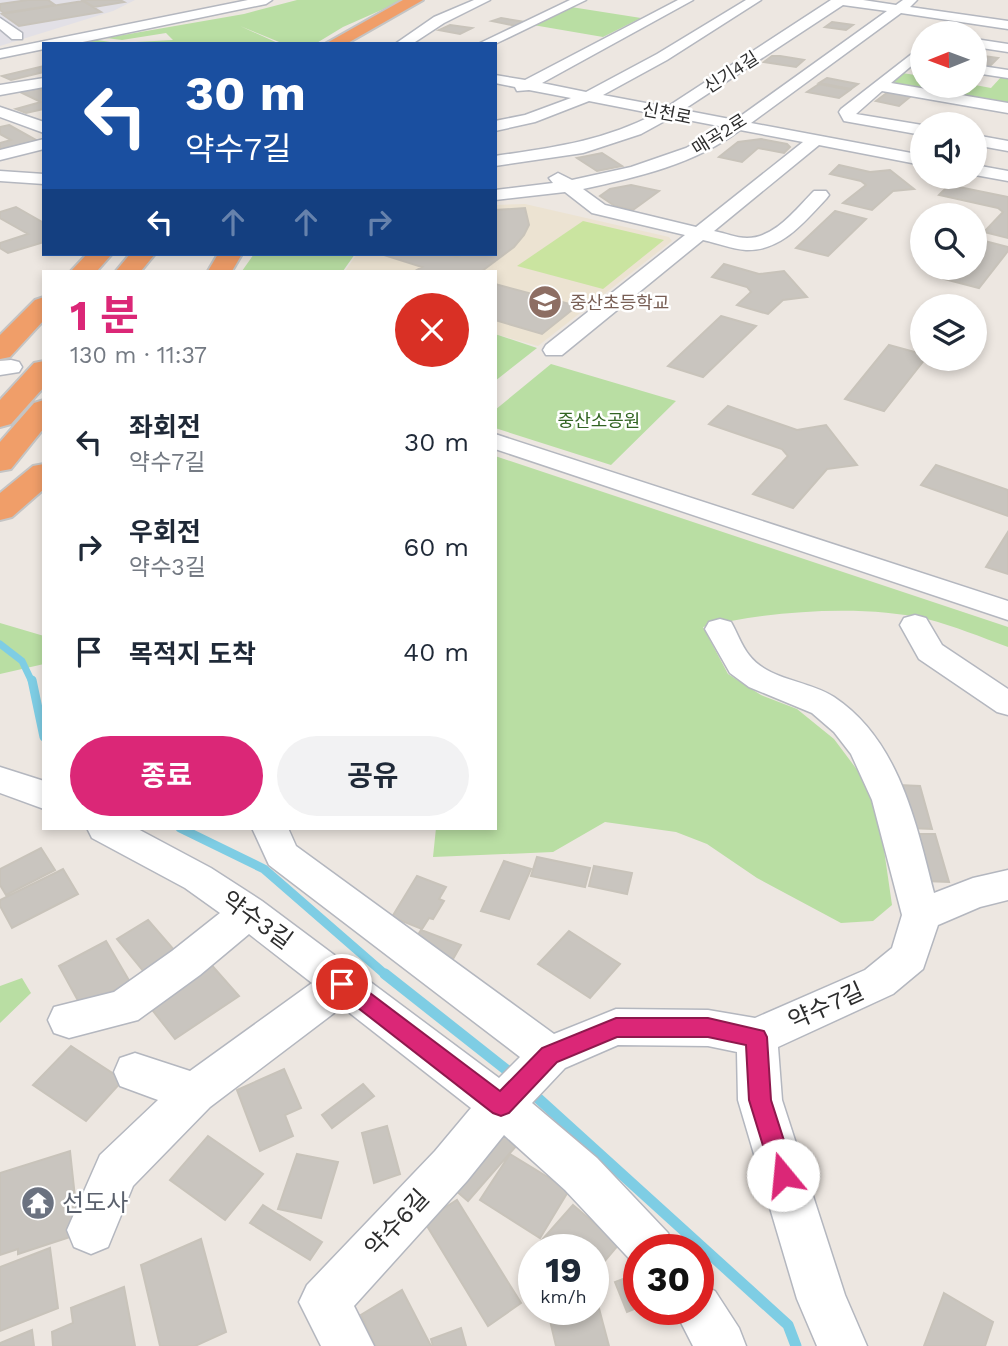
<!DOCTYPE html>
<html lang="ko">
<head>
<meta charset="utf-8">
<style>
	body { margin:0; font-family:"Work Sans","Noto Sans KR",sans-serif; background:#f2f2f3; color:#1f2937; height:100vh; display:flex; flex-direction:column; font-size:26px; white-space:nowrap }
	* { box-sizing:border-box; margin:0 }
	p { font-size:23px; color:#747a83 }
	.icon { flex:none; width:38px; height:38px; fill:none; stroke:currentColor; stroke-width:2; stroke-linecap:round; stroke-linejoin:round }
	.map { position:relative; flex:1; overflow:hidden }
	.details { position:absolute; left:42px; top:270px; width:455px; height:560px; display:flex; flex-direction:column; background:#fff; border-radius:0px; box-shadow:0 4px 10px #0003 }
	.details>* { flex:none }
	.banner { position:absolute; left:42px; top:42px; width:455px; height:214px; border-radius:0px; box-shadow:0 4px 10px #0003; background:#1a4fa0; color:#fff; overflow:hidden }
	.needle { width:46px; rotate:269deg }
	.tools { position:absolute; left:910px; top:21px; display:grid; gap:14px }
	.tools a { display:grid; place-items:center; width:77px; height:77px; border-radius:50%; background:#fff; box-shadow:0 4px 10px #0003; font-size:35px }
	.speed { position:absolute; left:518px; top:1234px; display:flex; gap:14px; font-size:35px; font-weight:700; text-align:center }
	.speed>* { display:grid; place-content:center; width:91px; height:91px; border-radius:50%; background:#fff; box-shadow:0 4px 10px #0003; line-height:1 }
	.speed small { font-size:18px; font-weight:400 }
	.speed .limit { border:10px solid #d22; background:#fff; color:#111 }
	.pin { position:absolute; display:grid; place-items:center; width:60px; height:60px; color:#fff; margin:-30px; border:4px solid #fff; border-radius:50%; box-shadow:0 2px 7px #0007 }
	.me { position:absolute; width:77px; margin:-38px; rotate:343deg; stroke-linejoin:round; filter:drop-shadow(0 0 5px #0008) }
	.turn { display:flex; align-items:center; gap:24px; height:147px; padding:0 28px; font-size:32px }
	.turn .icon { width:91px; height:91px; stroke-width:2.5 }
	.turn b { display:block; font-size:49px; line-height:60px }
	.lanes { display:flex; align-items:center; height:66px; padding:0 28px; background:#0003; justify-content:center; gap:35px; direction:ltr }
	.lanes .off { opacity:.35 }
	.round { display:grid; place-items:center; flex:none; width:74px; height:74px; border-radius:37px; background:#f2f2f3 }
	.summary { display:flex; align-items:center; justify-content:space-between; height:119px; padding:0 28px }
	h1 { font-size:42px; font-weight:700; line-height:52px; color:#db2777 }
	.button { display:flex; gap:14px; margin-top:auto; padding:14px 28px }
	.button a { flex:1; height:80px; border-radius:42px; background:#db2777; color:#fff; font-size:28px; font-weight:700; line-height:80px; text-align:center }
	.button a+a { background:#f2f2f3; color:#1f2937 }
	ul { padding:0; list-style:none }
	li { display:flex; align-items:center; gap:21px; height:105px; padding:0 28px }
	li div { flex:1 }
	li b { display:block; font-size:26px }
	li em { font-style:normal }
	.map>svg:first-child { display:block }
</style>
</head>
<body>
<div class="map">
<svg width="1008" height="1346" viewBox="0 0 1008 1346">
	<rect width="100%" height="100%" fill="#ede7e1"/>
	<path fill="#e2e0e6" d="M0,0H135L113,11L0,46Z"/>
	<path fill="#ece3d2" d="M525,204L669,237L672,241L538,346L495,334V271H345L357,254H495V205Z"/>
	<path fill="#b9dea3" d="M297,0H404L343,27L315,44H284L240,26L280,44H77L97,40L117,43L173,40L166,33L122,40L106,38L244,14Z
		M571,7L641,18L603,37L533,25Z
		M902,73L922,76V86L975,85L991,88L1002,76L1008,77V106L889,85Z
		M254,254H355L343,271H242Z
		M495,334L537,348L495,381Z
		M551,364L676,401L611,465L495,428V410Z
		M495,456L1008,627V647C981,637 954,626 927,619C861,604 768,611 703,627L728,674L761,695L797,709L834,739L867,783L882,836L892,905L873,921L841,923L757,878L707,844L676,832L605,822L553,852L433,857L436,828H495Z
		M0,623L44,636V664L0,674Z
		M22,978L31,993L0,1023V986Z"/>
	<path fill="#cae4a0" d="M583,221L664,240L603,289L517,266Z"/>
	<g fill="none" stroke-linecap="round" stroke-linejoin="round">
		<path stroke="#7ecde4" stroke-width="7" d="M0,644L22,661L32,682"/>
		<path stroke="#7ecde4" stroke-width="9" d="M32,680L44,737
			M180,828L264,869L387,976"/>
		<path stroke="#7ecde4" stroke-width="11" d="M385,974L513,1075
			M530,1091L788,1325L796,1346"/>
	</g>
	<path fill="#c9c5bf" stroke="#c8c3ba" stroke-width="2" d="M28,0H48L55,5L4,13L0,10V4Z
		M82,0H120L124,2L94,7Z
		M83,1L101,12L19,26L2,14Z
		M501,18L525,22L516,26L492,21Z
		M832,22L853,25L846,30L825,27Z
		M450,25L472,28L460,34L439,30Z
		M976,55L998,58L990,66L975,64Z
		M772,56H780L804,60L796,67L764,62Z
		M44,66V72L11,80L2,76Z
		M827,78L858,84L851,89L819,83Z
		M819,84L850,90L839,98L807,92Z
		M33,86L44,91V109L26,113L16,109L41,102L16,90Z
		M888,92L911,96L899,106L876,101Z
		M9,125L38,141L0,149V143L11,140L0,134V127Z
		M761,139L787,144L790,147L784,153L758,148L742,162L719,157L738,142Z
		M602,153L622,166L597,171L577,158Z
		M839,165L870,172L890,170L914,189L893,191L872,210L843,203L866,185L861,181L830,174Z
		M631,185L659,191L633,210L615,206L600,196L610,189Z
		M949,185L1008,197V238L984,232L1003,212L998,208L939,195Z
		M16,207L44,223V242L8,253L0,248V243L28,234L0,218V212Z
		M525,208L529,225L524,235L514,247L482,271H415L422,267L381,254H445L457,257L463,254H495V210Z
		M835,211L866,219L828,256L796,248Z
		M977,239L1008,247V251L979,288L944,279L954,268H975Z
		M724,264L759,274L784,271L807,297L783,300L768,314L737,305L751,292L747,287L712,277Z
		M495,284L577,306L542,334L495,320Z
		M721,316L756,326L703,377L668,366Z
		M889,345L922,354V359H925L884,411L845,399Z
		M728,406L797,430L826,425L857,465L827,469L793,508L753,494L788,456L782,449L709,424Z
		M936,465L1008,490V516L921,485Z
		M1008,532V574L986,567Z
		M898,785L920,786L932,829L909,828Z
		M911,834H935L949,882L924,881Z
		M41,848L55,870L6,895L0,885V869Z
		M537,857L590,868L585,887L531,876Z
		M504,861L531,869L509,919L481,911Z
		M594,866L632,873L627,894L589,886Z
		M63,869L78,894L12,928L0,906V900Z
		M417,876L446,887L439,899L444,901L433,919L429,918L422,929L392,917Z
		M148,920L175,951L144,972L117,939Z
		M421,930L461,945L453,959L413,943Z
		M569,931L620,964L590,998L538,964Z
		M106,941L130,982L82,1008L59,966Z
		M208,961L239,996L175,1039L146,1002Z
		M71,1046L123,1080L86,1121L33,1085Z
		M284,1069L301,1108L285,1115L293,1136L260,1151L237,1090Z
		M363,1084L374,1096L332,1128L322,1115Z
		M387,1126L400,1174L374,1183L362,1133Z
		M498,1129L517,1145L468,1201L448,1184Z
		M208,1136L263,1174L225,1220L170,1180Z
		M70,1151L79,1234L18,1254V1249L0,1255V1173Z
		M297,1154L338,1162L321,1218L278,1209Z
		M510,1154L569,1190L540,1238L480,1200Z
		M457,1200L521,1303L488,1326L424,1221Z
		M263,1205L322,1242L310,1260L250,1223Z
		M573,1205L619,1244L593,1275V1250H550L541,1241Z
		M201,1239L226,1332L195,1346H160L141,1265Z
		M50,1248L58,1308L0,1331V1267Z
		M639,1273V1307L627,1312L615,1282Z
		M124,1287L135,1346H53L52,1332L73,1323L71,1308Z
		M402,1290L431,1346H375L361,1315Z
		M944,1293L993,1322L985,1346H924Z
		M597,1301L609,1346H556L548,1312L593,1309V1302Z
		M461,1328L466,1346H433L431,1339Z
		M32,1330L34,1346H0V1343Z"/>
	<g fill="none" stroke-linecap="round" stroke-linejoin="round">
		<g stroke="#b4b7bf" stroke-width="3">
			<path id="minor" d="M248,0H272L266,4L73,44H44V49L0,58V50Z
				M474,0H490L444,23L412,44H395L434,17Z
				M570,0H586L495,44H478Z
				M678,0H693L542,83L586,92L657,54L746,0H761L667,60L603,95L667,107L831,0H863L896,5L903,0H917L910,7L1008,21V29L901,13L751,123L922,155V165L819,145L714,231C725,233 736,238 747,238C775,238 796,209 814,191H826L829,195L826,199C804,222 782,251 746,250C732,249 717,243 703,240L562,355H546L543,350L546,345L685,235L592,213L565,192L495,200V190L553,183L549,178L558,173L572,180L631,167L686,148L724,127L672,117L641,134L583,153L495,166V156C551,148 604,141 655,114L589,101L535,122L495,131V121L525,115L571,98L529,90L517,91L515,87L495,83V75L525,80ZM843,5L887,11L735,120L683,110ZM740,130L803,142L696,227L605,205L583,189C638,177 695,164 740,130Z
				M0,18L22,33V39H12L0,29Z
				M975,39L1008,44V52L975,47Z
				M922,46V57L891,83L1008,103V113L882,91L856,114L922,125V135L844,121L839,112L841,109Z
				M975,65L1008,70V78L975,73Z
				M44,78V87L0,95V85Z
				M0,107L44,122V133L0,117Z
				M975,135L1008,141V151L975,145Z
				M44,139V149L0,160V150Z
				M975,165L1008,171V181L975,175Z
				M0,171L44,174V184L0,181Z
				M11,360L19,362L22,367L19,372L0,375V361Z
				M495,434L1008,601V620L495,449Z
				M915,615L926,618L942,645L1008,689V715L997,712L919,659L900,625L904,618Z
				M720,619L731,622C737,632 741,645 749,655C769,681 808,680 834,697C899,740 916,823 934,893L973,878L1008,870V900L980,907L938,925L923,969L893,994L778,1047L782,1100L845,1295L867,1346H817L797,1299L738,1100L737,1052L708,1046L618,1045L565,1068L532,1103L597,1158L668,1233L675,1250H639V1269L565,1190L504,1135L467,1181L354,1306L374,1346H321L299,1302L307,1285L435,1151L471,1108L342,1007L210,1107L133,1186L108,1247L91,1254L74,1247L67,1230L100,1155L158,1100L120,1086L114,1072L120,1058L135,1053L190,1071L312,983L249,934L200,975L138,1020L69,1038L54,1033L48,1020L54,1007L114,992L172,951L220,913L185,888L92,838L87,828H136L211,868L262,901L499,1078L520,1057L269,865L252,828H288L296,846L554,1034L616,1009L708,1010L755,1018L865,970L892,948L902,915L872,800L851,754L834,732L812,713L749,687L730,673L705,629L709,622Z
				M0,767L44,781V809L0,793Z
				M698,1283L715,1291L739,1328L746,1346H693L674,1309H698Z"/>
		</g>
		<g stroke="#c4c4c4" stroke-width="4">
			<path id="highway" d="M403,0H423L346,44H325Z
				M87,254H112L97,271H71Z
				M130,254H155L141,271H116Z
				M218,254H242L232,271H208Z
				M44,297V320L10,357L0,359V335L35,300Z
				M44,361V387L11,424L0,427V400L34,363Z
				M44,400V428L11,469L0,471V442L34,403Z
				M44,464V489L12,517L0,520V493L33,466Z"/>
		</g>
		<use href="#minor" fill="#fff" fill-rule="evenodd"/>
		<use href="#highway" fill="#f09e69" fill-rule="evenodd"/>
	</g>
	<path fill="#db2777" stroke="#8e194d" stroke-width="2" d="M342,975L350,978L500,1091L542,1048L616,1018H708L764,1031L767,1037L771,1100L795,1175L791,1183L783,1186L775,1183L772,1175L749,1100L746,1045L708,1037H617L557,1062L509,1113L501,1116L493,1113L335,990L332,984L335,978Z"/>
	<defs>
		<g id="school-disc" transform="scale(1.75)"><circle r="9.5" fill="#8d6e63" stroke="#fff"/><path d="M0-5L7-2L0 1L-7-2ZM-4 1L0 2.5L4 1V4Q0 6-4 4Z" fill="#fff"/></g>
		<g id="temple-disc" transform="scale(1.75)"><circle r="9.5" fill="#6b7280" stroke="#fff"/><path d="M0-6L5-2H3V0L6.5 2.5H4V6H1.5V3h-3V6H-4V2.5H-6.5L-3 0V-2H-5Z" fill="#fff"/></g>
	</defs>
	<g fill-rule="evenodd">
		<use href="#school-disc" x="545" y="302"/>
		<use href="#temple-disc" x="38" y="1203"/>
	</g>
	<g text-anchor="middle" dominant-baseline="central" stroke-width="5" stroke-linejoin="round" paint-order="stroke">
		<g font-size="18" fill="#2d2d2d" stroke="#fff">
			<text transform="translate(731 72) rotate(-33)">신기4길</text>
			<text transform="translate(667 113) rotate(11)">신천로</text>
			<text transform="translate(719 134) rotate(-32)">매곡2로</text>
		</g>
		<g font-size="18" fill="#785e54" stroke="#fff" text-anchor="start">
			<text x="570" y="302">중산초등학교</text>
		</g>
		<g font-size="18" fill="#326422" stroke="#fff">
			<text x="599" y="420">중산소공원</text>
		</g>
		<g font-size="24" fill="#2d2d2d" stroke="#fff">
			<text transform="translate(257 920) rotate(36)">약수3길</text>
			<text transform="translate(826 1006) rotate(-24)">약수7길</text>
			<text transform="translate(397 1223) rotate(-47)">약수6길</text>
		</g>
		<g font-size="24" fill="#5b616d" stroke="#fff" text-anchor="start">
			<text x="62" y="1203">선도사</text>
		</g>
	</g>
</svg>
<div class="tools">
<a><svg class="needle" viewBox="-14 -14 28 28"><path d="M0-13l5 13h-10z" fill="#e53935"/><path d="M0 13l5-13h-10z" fill="#747a83"/></svg></a>
<a><svg class="icon" aria-label="sound" viewBox="0 0 24 24"><path d="M4 9h4l5-4v14l-5-4H4zM17 9q2 3 0 6"/></svg></a>
<a><svg class="icon" aria-label="search" viewBox="0 0 24 24"><circle cx="10" cy="10" r="6"/><path d="M15 15l6 6"/></svg></a>
<a><svg class="icon" aria-label="layers" viewBox="0 0 24 24"><path d="M12 4l9 5-9 5-9-5zM3 14l9 5 9-5"/></svg></a>
</div>
<div class="speed"><div>19<small>km/h</small></div><div class="limit">30</div></div>
<div class="pin" style="left:342px;top:984px;background:#d93025"><svg class="icon" aria-label="arrive" viewBox="0 0 24 24"><path d="M6 21V4h12l-3 4 3 4H6"/></svg></div>
<svg class="me" style="left:783px;top:1175px" viewBox="-20 -20 40 40"><circle r="19" fill="#fff"/><path d="M0-13L10 11 0 6-10 11z" fill="#db2777"/></svg>
<div class="banner">
<div class="turn"><svg class="icon" aria-label="left" viewBox="0 0 24 24"><path d="M17 20v-9H6M10 6l-5 5 5 5"/></svg><div><b>30 m</b>약수7길</div></div>
<div class="lanes"><svg class="icon" aria-label="left" viewBox="0 0 24 24"><path d="M17 20v-9H6M10 6l-5 5 5 5"/></svg><svg class="icon off" aria-label="ahead" viewBox="0 0 24 24"><path d="M12 20V5M6 11l6-6 6 6"/></svg><svg class="icon off" aria-label="ahead" viewBox="0 0 24 24"><path d="M12 20V5M6 11l6-6 6 6"/></svg><svg class="icon off" aria-label="right" viewBox="0 0 24 24"><path d="M7 20v-9h11M14 6l5 5-5 5"/></svg></div>
</div>
<section class="details">
<div class="summary"><div><h1>1 분</h1><p>130 m · 11:37</p></div><a class="round" style="background:#d93025;color:#fff"><svg class="icon" aria-label="close" viewBox="0 0 24 24"><path d="M6 6l12 12M18 6L6 18"/></svg></a></div>
<ul>
<li><svg class="icon" aria-label="left" viewBox="0 0 24 24"><path d="M17 20v-9H6M10 6l-5 5 5 5"/></svg><div><b>좌회전</b><p>약수7길</p></div><em>30 m</em></li>
<li><svg class="icon" aria-label="right" viewBox="0 0 24 24"><path d="M7 20v-9h11M14 6l5 5-5 5"/></svg><div><b>우회전</b><p>약수3길</p></div><em>60 m</em></li>
<li><svg class="icon" aria-label="arrive" viewBox="0 0 24 24"><path d="M6 21V4h12l-3 4 3 4H6"/></svg><div><b>목적지 도착</b></div><em>40 m</em></li>
</ul>
<div class="button"><a>종료</a><a>공유</a></div>
</section>
</div>
</body>
</html>
